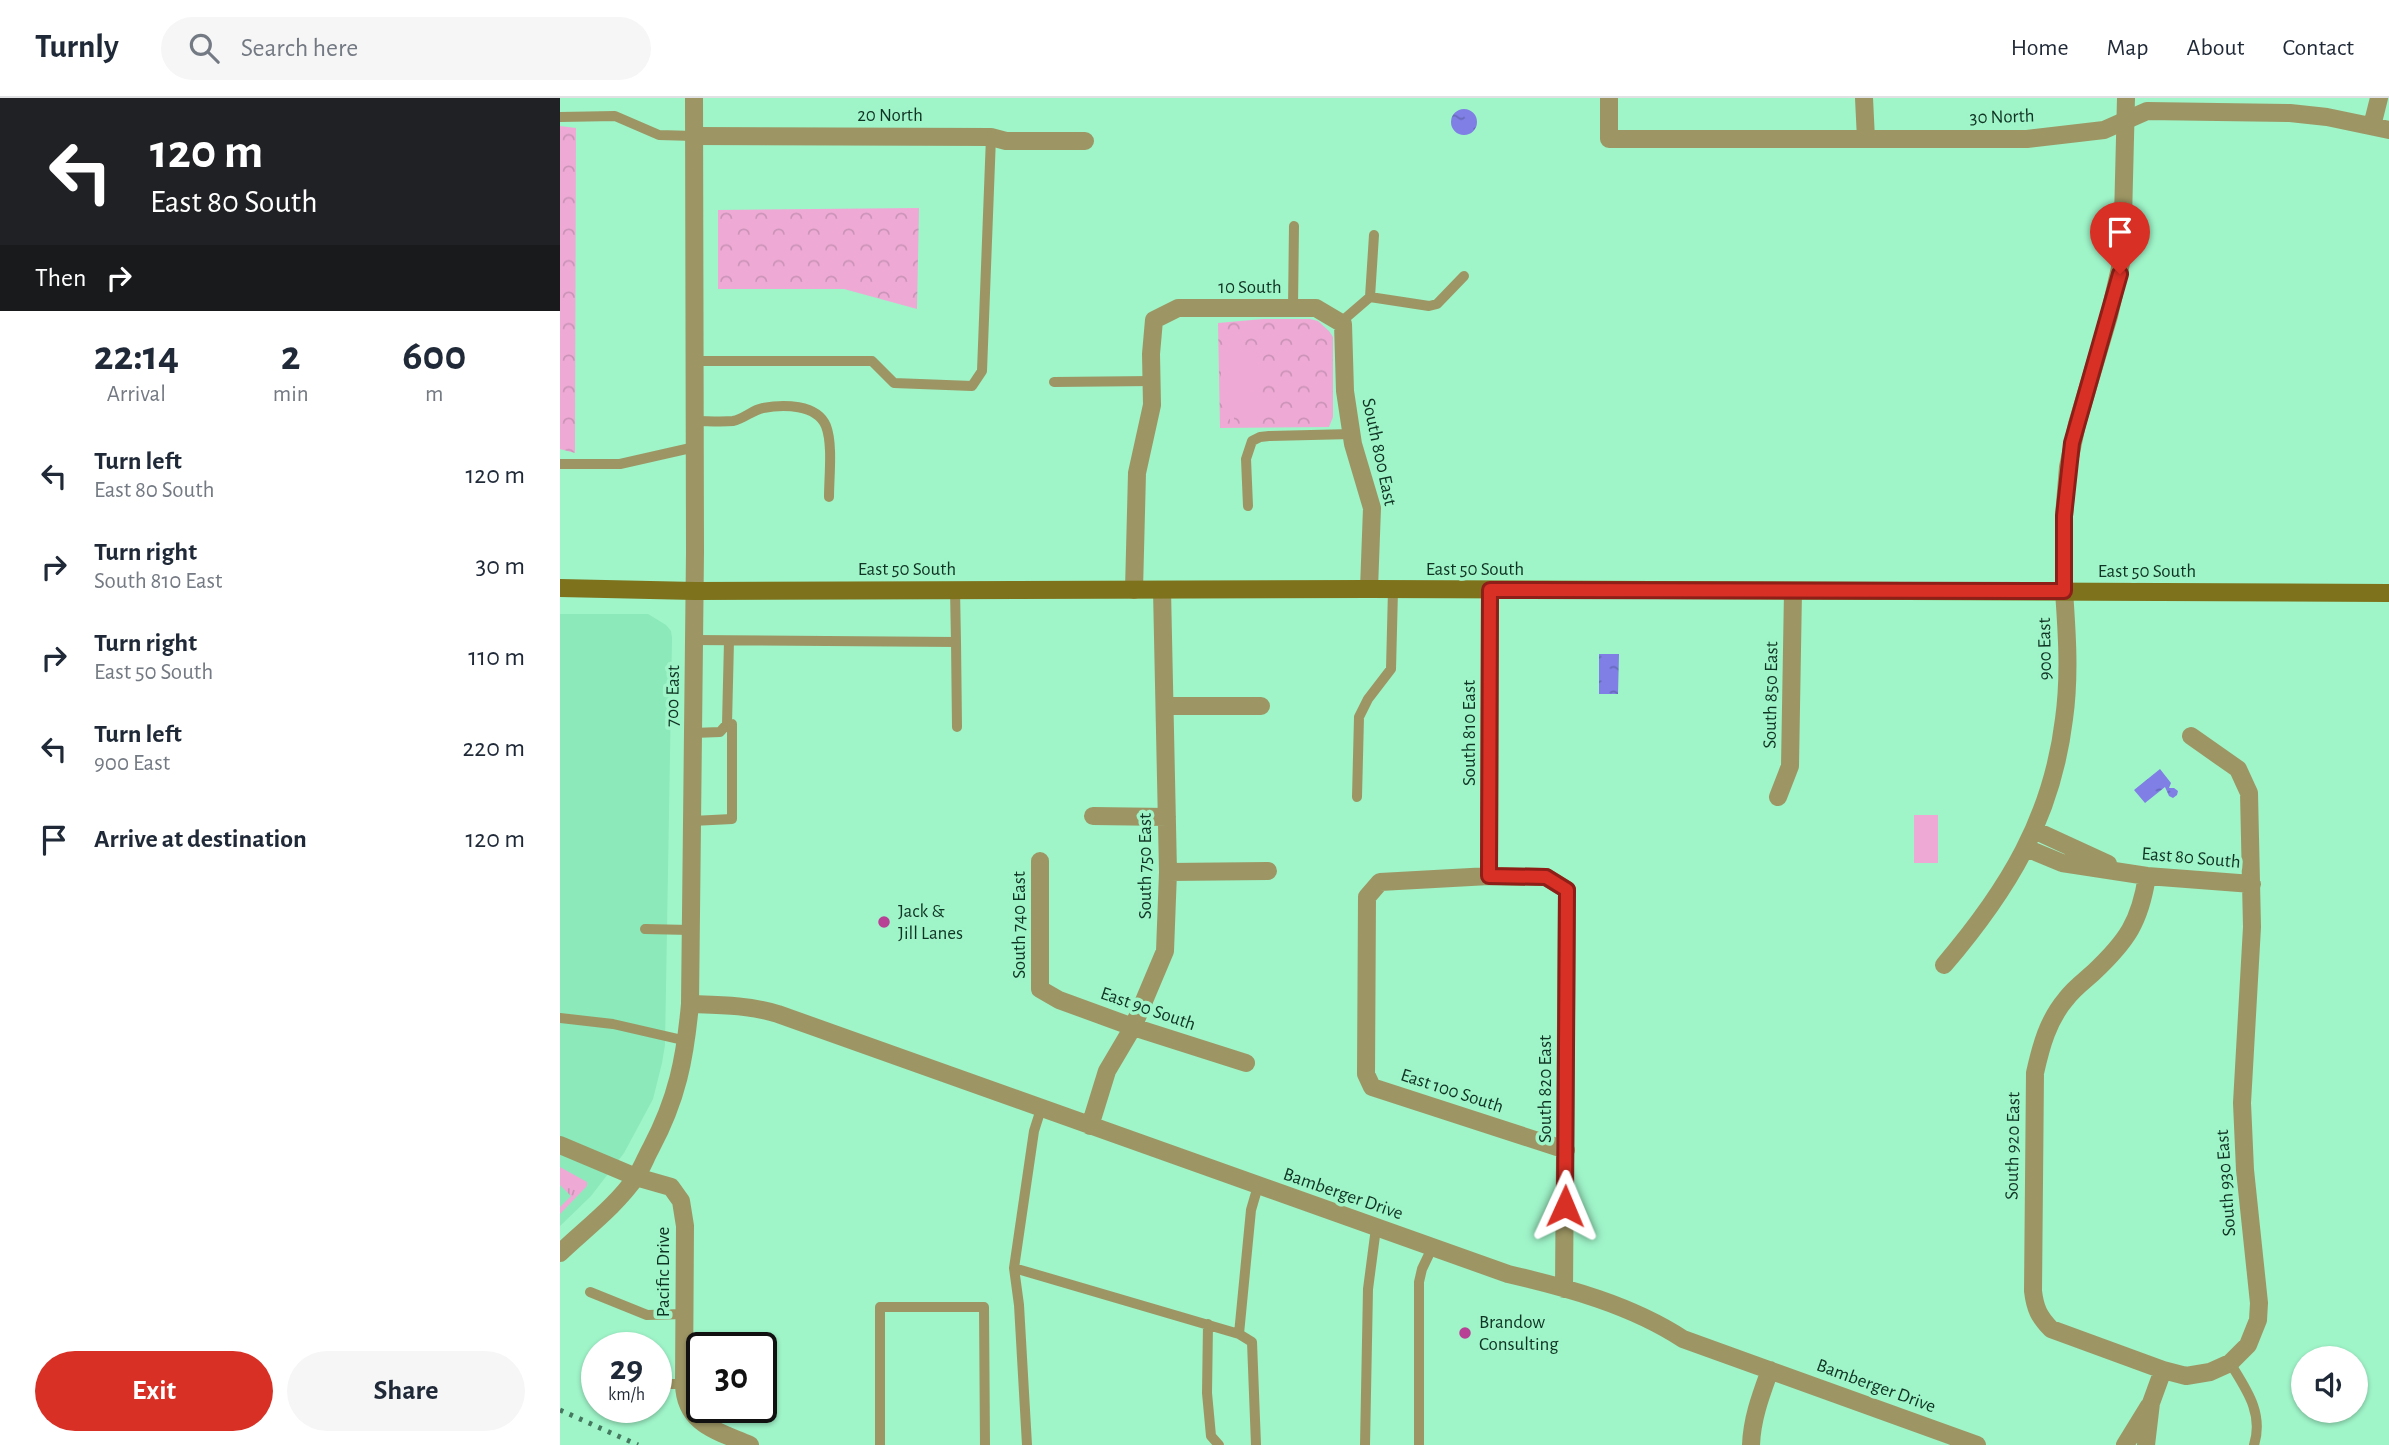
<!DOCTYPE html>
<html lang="en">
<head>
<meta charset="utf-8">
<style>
	body { margin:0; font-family:"Alegreya Sans",sans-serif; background:#f6f6f7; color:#1f2937; height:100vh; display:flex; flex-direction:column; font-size:26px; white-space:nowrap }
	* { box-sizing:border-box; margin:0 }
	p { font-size:23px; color:#747a83 }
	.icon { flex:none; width:38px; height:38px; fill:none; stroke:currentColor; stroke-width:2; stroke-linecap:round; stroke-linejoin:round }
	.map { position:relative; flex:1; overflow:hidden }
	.side { display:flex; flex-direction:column; background:#fff; width:560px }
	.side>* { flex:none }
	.hud { background:#202124; color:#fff; overflow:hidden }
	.fabs { position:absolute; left:1731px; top:1248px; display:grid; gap:14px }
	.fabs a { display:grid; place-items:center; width:77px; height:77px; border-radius:50%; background:#fff; box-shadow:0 2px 5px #0004; font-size:35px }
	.speed { position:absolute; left:21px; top:1234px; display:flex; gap:14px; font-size:35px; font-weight:700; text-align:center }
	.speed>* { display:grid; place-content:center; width:91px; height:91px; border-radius:50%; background:#fff; box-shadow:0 2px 5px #0004; line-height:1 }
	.speed small { font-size:18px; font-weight:400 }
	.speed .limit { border:4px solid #111; border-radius:10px; background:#fff; color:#111 }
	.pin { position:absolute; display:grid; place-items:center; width:60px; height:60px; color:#fff; margin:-72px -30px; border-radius:50% 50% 50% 0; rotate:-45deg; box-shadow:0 0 7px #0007 }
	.pin .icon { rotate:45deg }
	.me { position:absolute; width:77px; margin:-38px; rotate:1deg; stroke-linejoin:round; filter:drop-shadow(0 0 5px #0008) }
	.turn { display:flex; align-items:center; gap:24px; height:147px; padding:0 35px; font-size:32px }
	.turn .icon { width:91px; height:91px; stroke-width:2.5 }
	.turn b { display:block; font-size:49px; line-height:60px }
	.then { display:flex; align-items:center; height:66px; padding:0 35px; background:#0003; gap:14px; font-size:26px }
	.eta { display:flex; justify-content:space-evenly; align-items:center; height:119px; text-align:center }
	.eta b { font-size:42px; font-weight:600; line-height:49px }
	.primary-button { display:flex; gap:14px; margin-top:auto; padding:14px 35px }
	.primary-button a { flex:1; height:80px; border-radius:42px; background:#d93025; color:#fff; font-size:28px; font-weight:600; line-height:80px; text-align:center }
	.primary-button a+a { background:#f6f6f7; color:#1f2937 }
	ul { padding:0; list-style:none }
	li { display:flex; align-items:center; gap:21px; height:91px; padding:0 35px }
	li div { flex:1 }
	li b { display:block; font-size:26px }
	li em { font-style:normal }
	header { display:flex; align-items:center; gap:42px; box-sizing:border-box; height:98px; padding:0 35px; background:#fff; border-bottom:2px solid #e0e1e3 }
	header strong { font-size:33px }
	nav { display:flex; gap:38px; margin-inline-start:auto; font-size:24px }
	.search { width:490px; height:63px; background:#f6f6f7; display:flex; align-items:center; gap:18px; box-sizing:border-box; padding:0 24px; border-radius:38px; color:#747a83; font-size:26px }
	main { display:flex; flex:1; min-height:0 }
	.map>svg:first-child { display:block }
</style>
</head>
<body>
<header>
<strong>Turnly</strong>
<div class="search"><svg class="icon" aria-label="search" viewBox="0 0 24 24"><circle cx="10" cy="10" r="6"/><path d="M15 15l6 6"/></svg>Search here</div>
<nav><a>Home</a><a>Map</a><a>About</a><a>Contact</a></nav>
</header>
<main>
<section class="side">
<div class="hud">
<div class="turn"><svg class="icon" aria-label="left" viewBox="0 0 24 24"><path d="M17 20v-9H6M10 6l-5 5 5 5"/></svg><div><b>120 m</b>East 80 South</div></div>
<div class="then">Then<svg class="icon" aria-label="right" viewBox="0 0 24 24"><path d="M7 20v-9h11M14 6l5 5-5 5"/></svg></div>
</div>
<div class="eta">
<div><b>22:14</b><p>Arrival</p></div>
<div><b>2</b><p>min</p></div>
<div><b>600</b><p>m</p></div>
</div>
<ul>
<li><svg class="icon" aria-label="left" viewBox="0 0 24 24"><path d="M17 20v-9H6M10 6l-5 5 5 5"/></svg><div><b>Turn left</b><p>East 80 South</p></div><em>120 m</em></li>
<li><svg class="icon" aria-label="right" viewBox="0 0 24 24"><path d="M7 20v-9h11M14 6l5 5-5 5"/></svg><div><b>Turn right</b><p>South 810 East</p></div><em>30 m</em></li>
<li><svg class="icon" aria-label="right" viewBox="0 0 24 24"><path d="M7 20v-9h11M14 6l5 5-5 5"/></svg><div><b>Turn right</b><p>East 50 South</p></div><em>110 m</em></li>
<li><svg class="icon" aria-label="left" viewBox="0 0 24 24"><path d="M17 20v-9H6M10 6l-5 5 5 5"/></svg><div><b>Turn left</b><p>900 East</p></div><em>220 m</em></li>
<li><svg class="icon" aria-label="arrive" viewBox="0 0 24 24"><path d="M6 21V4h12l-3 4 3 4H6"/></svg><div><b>Arrive at destination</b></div><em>120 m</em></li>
</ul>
<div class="primary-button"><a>Exit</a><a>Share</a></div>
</section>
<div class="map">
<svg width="1829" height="1347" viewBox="0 0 1829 1347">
	<defs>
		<pattern id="grass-tufts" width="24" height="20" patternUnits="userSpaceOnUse" patternTransform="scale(1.75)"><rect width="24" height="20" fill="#eeaad5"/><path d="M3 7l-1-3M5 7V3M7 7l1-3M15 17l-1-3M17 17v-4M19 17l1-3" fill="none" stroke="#cb93b7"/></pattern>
		<pattern id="forest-crowns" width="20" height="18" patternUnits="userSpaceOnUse" patternTransform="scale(1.75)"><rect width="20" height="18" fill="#eeaad5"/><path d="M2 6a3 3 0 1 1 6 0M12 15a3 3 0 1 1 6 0" fill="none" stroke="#cb93b7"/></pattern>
		<pattern id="water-ripples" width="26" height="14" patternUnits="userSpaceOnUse" patternTransform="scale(1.75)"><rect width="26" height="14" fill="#7f7fe6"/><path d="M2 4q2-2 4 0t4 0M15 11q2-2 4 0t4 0" fill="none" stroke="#6769ba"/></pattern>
	</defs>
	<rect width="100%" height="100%" fill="#9ff4c8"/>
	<path fill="#8be9ba" d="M0,516H88L106,527L111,533L112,540L105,947L102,965L93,1001L64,1055L31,1098L0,1128Z"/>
	<path fill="url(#grass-tufts)" d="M0,1069L27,1084V1088L0,1116V1109L11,1098L0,1087Z"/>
	<path fill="url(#forest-crowns)" d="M0,28L16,30L15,355L0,351Z
		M359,110L357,211L284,191H158V112Z
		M703,221H750L758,223L769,233L773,239V319L769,329L660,330L658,225Z"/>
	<path fill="#eeaad5" d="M672,250H691L699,259V327H694V315H674V327H670V315L661,304V261Z
		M1354,717H1378V765H1354Z"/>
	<path fill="url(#water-ripples)" d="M891 24a13 13 0 1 1 26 0a13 13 0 1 1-26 0Z
		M1039,556H1059L1058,596H1039Z
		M1600,671L1611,685L1609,690H1614L1618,693L1617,697L1613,700L1609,698L1605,689L1585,705L1574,692Z"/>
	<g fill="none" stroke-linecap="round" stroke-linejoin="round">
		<path stroke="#9d9664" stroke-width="10" d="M0,19L55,18L99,37L134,38
			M810,199L869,208L877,206L904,178
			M733,210L734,128
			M781,224L810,199L814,137
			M135,263H312L334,285L412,288L422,273L431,39
			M494,284L592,283
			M135,323C147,323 161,324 173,323C184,321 192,312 203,310C223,306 257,306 266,328C273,346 269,379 269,399
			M0,366H60L135,349
			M688,408L686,361L692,343L700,339L709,338L792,336
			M134,542L396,544L395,492
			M396,544L397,629
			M133,635L160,634L167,626
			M797,699L799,619L808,601L831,571L833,492
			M132,723L172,721V626H167L169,543
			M85,831L130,832
			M0,920L53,926L127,943
			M481,1011L474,1033L454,1170L679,1236L691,1112L698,1088
			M454,1170L459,1207L467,1347
			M30,1194L87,1217L124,1216
			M648,1226L647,1295L651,1338L659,1347
			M679,1236L692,1244L696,1347
			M1670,1265C1686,1291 1704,1315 1694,1347
			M96,1286H124
			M320,1347V1209H424L425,1347
			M805,1347L808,1191L816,1130
			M859,1347V1184L862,1171L872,1150"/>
		<path stroke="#9d9664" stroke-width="18" d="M1049,0V41H1467L1544,32L1587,13L1730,15L1767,19L1829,32
			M1304,0L1306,41
			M1812,28L1819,0
			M134,38L431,39L446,43H525
			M574,492L577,375L592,307L591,256L594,222L618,210H756L783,226L785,293L793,346L812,410L809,491
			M605,608H701
			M1218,699L1230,668L1233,493
			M533,718L607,719
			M1474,732L1548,766
			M1466,750L1502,765L1587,778L1692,786
			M480,763V891L499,902L573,929L686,965
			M608,774L708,773
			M929,778L930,492
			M1587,778C1580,824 1567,843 1533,875C1524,883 1513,891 1506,901C1488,922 1481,948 1475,975L1473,1193C1475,1210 1479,1219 1491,1231L1603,1272L1626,1278L1650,1274L1670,1265L1688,1247L1698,1222L1699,1205L1685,1072L1682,1005L1692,829L1689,695L1678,671L1631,638
			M1384,867C1448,792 1492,720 1504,621C1510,579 1507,535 1504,493
			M130,906C160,907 189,907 218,916L948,1176C1008,1190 1071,1207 1123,1241L1417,1347
			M530,1028L547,973L573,929L605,853L608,774L602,492
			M0,1047L76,1079L111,1089L121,1103L125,1128L124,1286C125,1327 158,1333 190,1347
			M1004,1191L1007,792L986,779L929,778L820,784L807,799L806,976L812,989L1006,1052
			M1191,1347C1192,1320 1201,1297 1210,1272
			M1565,1347L1589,1308
			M1586,1347L1591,1305L1603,1272"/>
		<path stroke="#9d9664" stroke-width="18" d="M1504,493V418L1508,369L1517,326L1549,218L1562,161L1566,0
			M0,1155C25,1131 56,1108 76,1079C82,1070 86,1059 91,1050C117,1001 125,961 130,906L135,454L134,0"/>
		<path stroke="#7e721c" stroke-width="18" d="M0,490L135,493L809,491L1829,495"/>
		<path stroke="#44795f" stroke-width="5" stroke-dasharray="3.5 7" stroke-linecap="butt" d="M0,1312L78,1347"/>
	</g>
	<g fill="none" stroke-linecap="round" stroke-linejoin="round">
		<g stroke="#8d1f18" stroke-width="18">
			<path id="route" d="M1005,1108L1007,792L986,779L929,778L930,492L1504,493V418L1512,345L1560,176"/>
		</g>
		<use href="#route" stroke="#d93025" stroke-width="12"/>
	</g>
	<g fill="#b84196" stroke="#9ff4c8" stroke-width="2.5">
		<circle cx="324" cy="824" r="7"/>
		<circle cx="905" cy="1235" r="7"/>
	</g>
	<g text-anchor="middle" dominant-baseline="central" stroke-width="7" stroke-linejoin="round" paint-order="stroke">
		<g font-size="19" fill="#103424" stroke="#9ff4c8">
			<text x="330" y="17">20 North</text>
			<text transform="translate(1442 19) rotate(-2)">30 North</text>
			<text x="690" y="189">10 South</text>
			<text transform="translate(819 354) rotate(78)">South 800 East</text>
			<text x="347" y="471">East 50 South</text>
			<text x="915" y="471">East 50 South</text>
			<text x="1587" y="473">East 50 South</text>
			<text transform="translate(1485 551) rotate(-91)">900 East</text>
			<text transform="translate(1211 597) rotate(-89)">South 850 East</text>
			<text transform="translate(113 598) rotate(-89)">700 East</text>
			<text transform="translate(909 635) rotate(-90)">South 810 East</text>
			<text transform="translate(1631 760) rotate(5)">East 80 South</text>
			<text transform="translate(585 768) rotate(-90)">South 750 East</text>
			<text transform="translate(459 827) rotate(-90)">South 740 East</text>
			<text transform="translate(588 911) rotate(19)">East 90 South</text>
			<text transform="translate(985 991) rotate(-90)">South 820 East</text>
			<text transform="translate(892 993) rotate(18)">East 100 South</text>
			<text transform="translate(1453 1048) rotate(-89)">South 920 East</text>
			<text transform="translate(1666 1085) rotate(-94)">South 930 East</text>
			<text transform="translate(783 1096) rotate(19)">Bamberger Drive</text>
			<text transform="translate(103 1174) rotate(-90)">Pacific Drive</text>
			<text transform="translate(1316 1288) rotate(20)">Bamberger Drive</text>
		</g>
		<g font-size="19" fill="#103424" stroke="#9ff4c8" text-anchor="start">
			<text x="338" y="813">Jack &amp;<tspan x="338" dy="22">Jill Lanes</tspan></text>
			<text x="919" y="1224">Brandow<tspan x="919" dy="22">Consulting</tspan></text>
		</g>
	</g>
</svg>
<div class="fabs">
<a><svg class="icon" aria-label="sound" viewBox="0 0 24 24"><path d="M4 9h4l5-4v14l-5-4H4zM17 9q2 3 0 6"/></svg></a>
</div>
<div class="speed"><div>29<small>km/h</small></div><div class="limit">30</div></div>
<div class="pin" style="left:1560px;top:176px;background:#d93025"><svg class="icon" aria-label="arrive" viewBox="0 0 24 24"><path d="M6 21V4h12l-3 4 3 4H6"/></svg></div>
<svg class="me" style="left:1005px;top:1108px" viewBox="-20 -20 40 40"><path d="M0-17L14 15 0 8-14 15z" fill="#d93025" stroke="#fff" stroke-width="4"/></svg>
</div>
</main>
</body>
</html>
